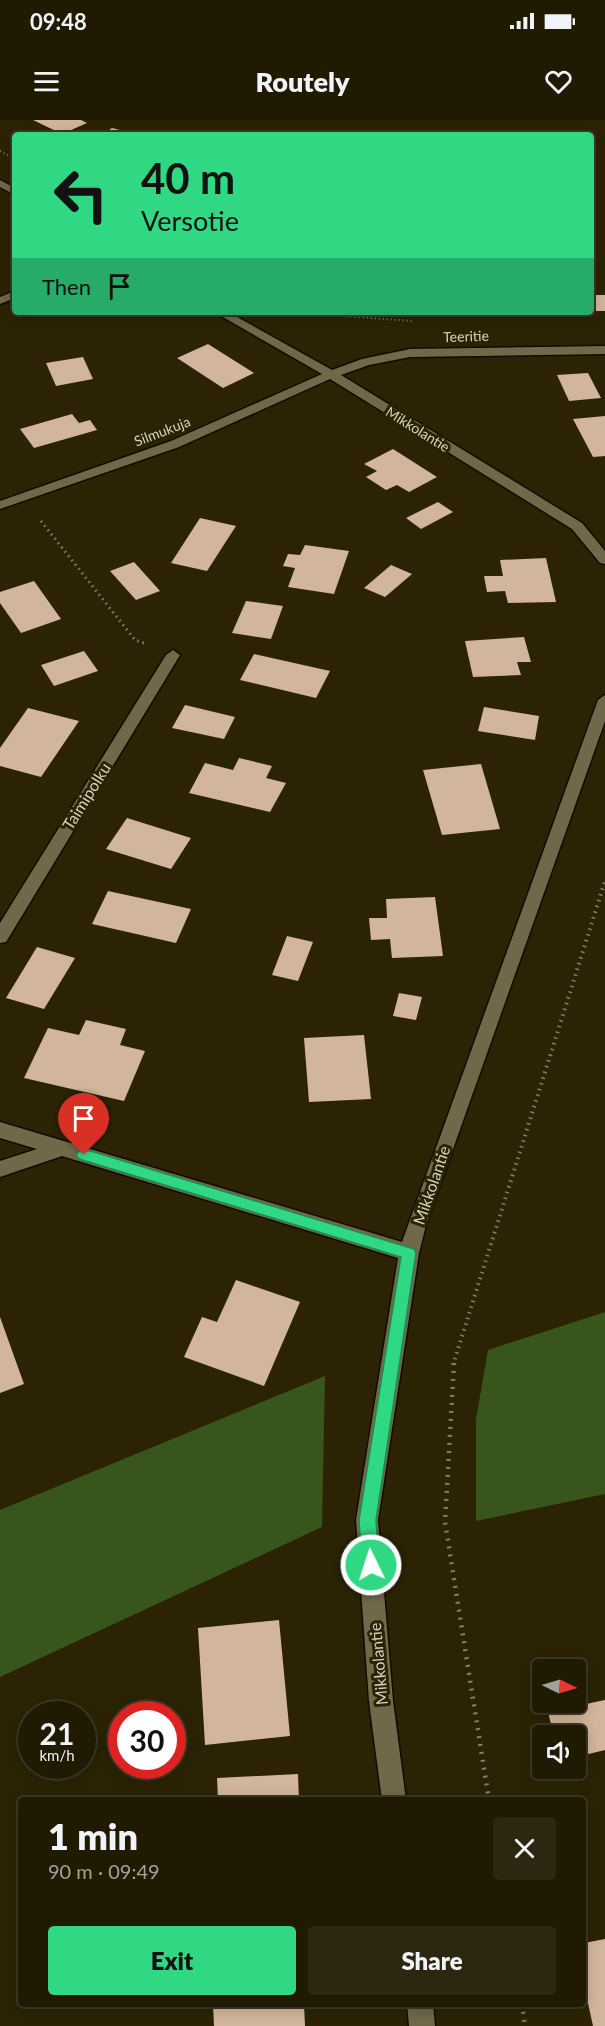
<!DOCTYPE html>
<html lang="en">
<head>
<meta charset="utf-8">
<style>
	body { margin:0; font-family:Lato,sans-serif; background:#2d2712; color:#f1f3f6; height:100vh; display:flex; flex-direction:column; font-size:22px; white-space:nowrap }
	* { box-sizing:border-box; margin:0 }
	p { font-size:20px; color:#a2a19a }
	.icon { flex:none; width:33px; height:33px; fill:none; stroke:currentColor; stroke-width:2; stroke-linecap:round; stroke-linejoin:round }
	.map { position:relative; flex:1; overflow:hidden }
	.side { position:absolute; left:18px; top:1677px; width:568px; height:210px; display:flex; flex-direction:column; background:#201a03; border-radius:6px; box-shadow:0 3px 15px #0003,0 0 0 2px #3d3825 }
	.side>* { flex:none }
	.hud { position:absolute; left:12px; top:12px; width:582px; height:183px; border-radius:6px; box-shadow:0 3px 15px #0003,0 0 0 2px #3d3825; background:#30d883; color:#111; overflow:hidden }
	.needle { width:39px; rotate:95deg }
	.tools { position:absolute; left:532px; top:1539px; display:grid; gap:12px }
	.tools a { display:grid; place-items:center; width:54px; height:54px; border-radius:6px; background:#201a03; box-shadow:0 3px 15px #0003,0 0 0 2px #3d3825; font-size:30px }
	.speed { position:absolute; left:18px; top:1581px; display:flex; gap:12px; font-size:30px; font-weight:700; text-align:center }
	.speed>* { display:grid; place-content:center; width:78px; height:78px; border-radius:50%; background:#201a03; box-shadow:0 3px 15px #0003,0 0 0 2px #3d3825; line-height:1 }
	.speed small { font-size:15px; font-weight:400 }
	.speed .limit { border:9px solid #d22; background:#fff; color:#111 }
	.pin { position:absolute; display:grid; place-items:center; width:51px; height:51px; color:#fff; margin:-62px -26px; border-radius:50% 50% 50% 0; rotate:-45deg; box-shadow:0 0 6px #0007 }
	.pin .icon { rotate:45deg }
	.me { position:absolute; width:66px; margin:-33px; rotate:356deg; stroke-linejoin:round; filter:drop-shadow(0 0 4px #0008) }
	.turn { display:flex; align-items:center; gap:21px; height:126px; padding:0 30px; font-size:27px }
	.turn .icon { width:78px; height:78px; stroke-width:2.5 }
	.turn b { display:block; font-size:42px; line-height:51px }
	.then { display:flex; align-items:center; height:57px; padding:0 30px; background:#0003; gap:12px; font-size:22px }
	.round { display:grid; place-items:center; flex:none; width:63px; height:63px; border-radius:6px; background:#2d2712 }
	.headline { display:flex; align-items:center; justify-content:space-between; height:102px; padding:0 30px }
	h1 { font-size:36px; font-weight:800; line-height:45px }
	.action { display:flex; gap:12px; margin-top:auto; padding:12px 30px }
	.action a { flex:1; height:69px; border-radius:6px; background:#30d883; color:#111; font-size:24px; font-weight:800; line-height:69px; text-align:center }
	.action a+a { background:#2d2712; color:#f1f3f6 }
	.status { display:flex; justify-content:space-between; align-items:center; height:42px; padding:0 30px; background:#201a03; direction:ltr }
	.status svg { height:16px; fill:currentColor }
	header { display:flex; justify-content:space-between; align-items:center; height:78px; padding:0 30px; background:#201a03; font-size:27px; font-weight:800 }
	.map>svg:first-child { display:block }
</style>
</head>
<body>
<div class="status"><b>09:48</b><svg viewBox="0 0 49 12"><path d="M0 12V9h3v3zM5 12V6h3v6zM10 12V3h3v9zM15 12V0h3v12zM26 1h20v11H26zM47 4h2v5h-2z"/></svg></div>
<header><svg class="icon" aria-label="menu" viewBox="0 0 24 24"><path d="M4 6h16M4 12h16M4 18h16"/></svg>Routely<svg class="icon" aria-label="heart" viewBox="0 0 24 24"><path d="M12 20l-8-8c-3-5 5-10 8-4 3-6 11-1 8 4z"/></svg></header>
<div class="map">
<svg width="605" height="1906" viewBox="0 0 605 1906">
	<rect width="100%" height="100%" fill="#2b2304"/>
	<path fill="#38561c" d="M605,1192V1374L476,1401V1299L488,1230Z
		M325,1256L322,1407L0,1557V1390Z"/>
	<path fill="#d1b69b" d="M33,0H81L87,3L62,14Z
		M112,8L135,14V15H102Z
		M595,175H605V191H596Z
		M498,192H537V197L498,195Z
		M208,224L254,253L223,268L177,238Z
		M83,237L93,259L56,266L46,243Z
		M588,253L601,278L569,281L557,255Z
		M72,294L79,303L90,300L97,310L34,328L20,309Z
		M605,296V336L593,337L573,299Z
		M393,329L437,357L409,372L397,365L386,370L366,357L377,351L364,344Z
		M438,382L453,392L421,409L406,398Z
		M200,398L236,406L207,451L171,443Z
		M305,425L349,431L334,474L288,467L295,448L283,446L288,434L300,435Z
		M546,438L556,482L508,483L505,471L487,472L484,456H503L500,440Z
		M134,442L160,471L136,480L110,451Z
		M391,445L412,454L385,477L364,468Z
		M34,461L61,499L21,513L0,483V472Z
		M246,481L283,486L271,519L232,513Z
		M524,517L531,542H517L521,555L473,557L465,521Z
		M84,531L98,551L54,566L41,545Z
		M254,534L330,551L316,578L240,560Z
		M185,585L235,597L224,619L172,608Z
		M484,587L539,596L535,620L478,611Z
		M28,588L79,601L41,657L0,646V628Z
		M239,638L272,646L266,658L286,663L270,692L189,673L205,643L233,650Z
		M481,644L500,709L442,715L423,650Z
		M127,698L191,718L171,749L106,729Z
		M108,771L191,789L176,823L92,804Z
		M435,777L443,836L392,838L390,819L371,820L369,798H387L386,779Z
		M287,816L313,822L298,861L272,855Z
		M37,827L75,838L44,889L6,878Z
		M399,873L422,877L416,900L393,896Z
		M86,900L126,909L120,925L145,931L124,981L24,958L48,908L79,915Z
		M364,915L371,979L309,982L304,918Z
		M236,1160L300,1182L264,1266L184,1237L202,1197L217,1202Z
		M0,1197L24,1264L0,1273Z
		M279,1500L290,1616L205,1625L198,1508Z
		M605,1580V1630L576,1637V1616H554L548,1592Z
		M298,1654L299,1680H218L217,1658Z
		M605,1819V1906H593L584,1865V1823Z
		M213,1884H304L305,1906H214Z"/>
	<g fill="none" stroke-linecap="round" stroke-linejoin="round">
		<g stroke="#120c00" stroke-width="3">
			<path id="service" d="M15,171V178L0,184V177Z"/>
		</g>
		<g stroke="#120c00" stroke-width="3">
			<path id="minor" d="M0,60L15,68V75L0,67Z
				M214,192H228L332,250L362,239L410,229L605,226V234L410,237L369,245L341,255L582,403L605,431V444L600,443L572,409L330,259L179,327L0,389V381L171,321L322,254Z
				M173,530L180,535L6,822L0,823V803L166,535Z
				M605,575V601L426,1105L419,1133L378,1400L393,1581L406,1680H382L369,1581L356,1400L398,1138L62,1036L0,1057V1041L37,1029L0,1018V1002L402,1122L598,580Z
				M407,1884H433L435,1906H409Z"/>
		</g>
		<path stroke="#847e66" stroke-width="2" stroke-dasharray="1 3" stroke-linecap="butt" d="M0,31L10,36
			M287,192L412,201"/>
		<path stroke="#847e66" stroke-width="3" stroke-dasharray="1.5 4" stroke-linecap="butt" d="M41,401L135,520L144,523"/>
		<path stroke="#847e66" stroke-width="4" stroke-dasharray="1.5 4.5" stroke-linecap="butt" d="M453,1245L605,761"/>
		<path stroke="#847e66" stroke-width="4.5" stroke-dasharray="2 6" stroke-linecap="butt" d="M454,1243L445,1402L489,1680
			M522,1884L525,1906"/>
		<use href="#service" fill="#706848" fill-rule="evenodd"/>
		<use href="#minor" fill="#706848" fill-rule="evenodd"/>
	</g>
	<path fill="#30d883" stroke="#1f8c55" stroke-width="1.5" d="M84,1029L414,1129L416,1133L376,1400L379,1445L377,1451L371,1454L365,1451L362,1445L359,1400L401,1137L79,1039L76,1035L79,1031Z"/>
	<g text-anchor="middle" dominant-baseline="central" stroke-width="6" stroke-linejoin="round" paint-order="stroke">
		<g font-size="14" fill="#d6d2c0" stroke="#2b2304">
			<text transform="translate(466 216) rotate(-2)">Teeritie</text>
			<text transform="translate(418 309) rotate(32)">Mikkolantie</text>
			<text transform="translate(162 311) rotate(-21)">Silmukuja</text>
		</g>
		<g font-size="16" fill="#d6d2c0" stroke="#2b2304">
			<text transform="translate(86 676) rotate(-58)">Taimipolku</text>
			<text transform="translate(431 1065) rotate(-71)">Mikkolantie</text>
			<text transform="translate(378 1544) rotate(-95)">Mikkolantie</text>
		</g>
	</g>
</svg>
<div class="tools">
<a><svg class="needle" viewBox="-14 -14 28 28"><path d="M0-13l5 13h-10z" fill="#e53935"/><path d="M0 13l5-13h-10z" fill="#a2a19a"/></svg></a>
<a><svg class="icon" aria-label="sound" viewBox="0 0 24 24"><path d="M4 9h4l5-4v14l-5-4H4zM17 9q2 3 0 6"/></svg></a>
</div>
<div class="speed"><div>21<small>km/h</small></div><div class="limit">30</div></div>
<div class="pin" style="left:84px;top:1035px;background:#d93025"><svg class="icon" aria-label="arrive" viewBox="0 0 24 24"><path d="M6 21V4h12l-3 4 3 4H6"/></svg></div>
<svg class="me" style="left:371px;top:1445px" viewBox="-20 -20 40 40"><circle r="17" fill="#30d883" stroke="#fff" stroke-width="3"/><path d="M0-11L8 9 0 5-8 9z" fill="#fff"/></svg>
<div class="hud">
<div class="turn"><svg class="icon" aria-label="left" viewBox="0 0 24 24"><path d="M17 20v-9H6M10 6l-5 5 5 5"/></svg><div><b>40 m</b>Versotie</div></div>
<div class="then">Then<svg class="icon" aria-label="arrive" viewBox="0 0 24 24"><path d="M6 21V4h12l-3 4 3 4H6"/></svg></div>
</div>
<section class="side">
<div class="headline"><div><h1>1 min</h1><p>90 m · 09:49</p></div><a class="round"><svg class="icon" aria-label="close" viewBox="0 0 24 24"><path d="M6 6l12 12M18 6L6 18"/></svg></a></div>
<div class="action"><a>Exit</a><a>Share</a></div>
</section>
</div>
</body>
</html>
